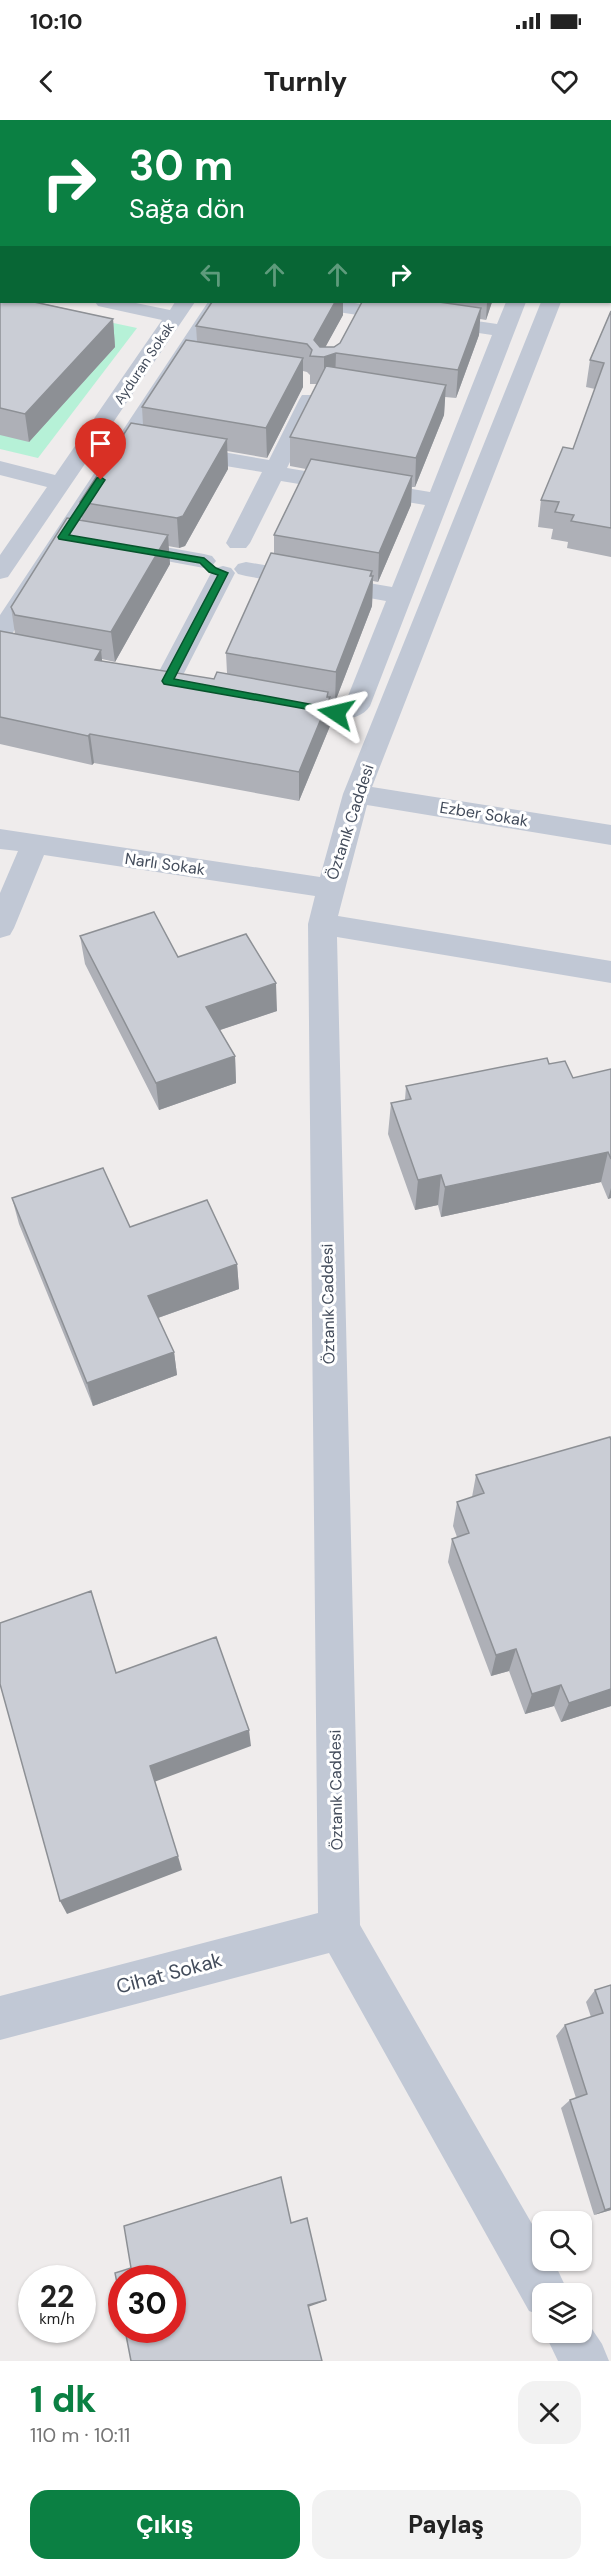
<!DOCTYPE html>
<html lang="tr">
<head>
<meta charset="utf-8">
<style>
	body { margin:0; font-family:"DM Sans",sans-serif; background:#f2f2f2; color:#222; height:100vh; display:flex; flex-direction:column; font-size:22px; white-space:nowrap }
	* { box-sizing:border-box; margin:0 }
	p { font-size:20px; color:#767676 }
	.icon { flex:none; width:33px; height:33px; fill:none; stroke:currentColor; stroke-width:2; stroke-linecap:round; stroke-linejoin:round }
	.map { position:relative; height:2241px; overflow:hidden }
	.sheet { display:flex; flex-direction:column; background:#fff; flex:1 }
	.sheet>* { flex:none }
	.top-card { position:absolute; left:0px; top:0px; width:612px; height:183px; box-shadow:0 2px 4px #0004; background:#0b8043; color:#fff; overflow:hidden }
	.fabs { position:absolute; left:532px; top:2091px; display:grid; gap:12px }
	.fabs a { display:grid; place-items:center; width:60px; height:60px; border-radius:12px; background:#fff; box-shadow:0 2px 4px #0004; font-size:30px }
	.speed { position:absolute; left:18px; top:2145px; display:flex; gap:12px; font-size:30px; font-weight:700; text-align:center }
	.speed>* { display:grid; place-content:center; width:78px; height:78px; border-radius:50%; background:#fff; box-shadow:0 2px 4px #0004; line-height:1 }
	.speed small { font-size:15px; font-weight:400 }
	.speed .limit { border:9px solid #d22; background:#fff; color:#111 }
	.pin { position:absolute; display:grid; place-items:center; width:51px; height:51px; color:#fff; margin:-62px -26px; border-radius:50% 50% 50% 0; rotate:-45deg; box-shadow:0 0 6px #0007 }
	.pin .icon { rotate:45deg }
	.me { position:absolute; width:66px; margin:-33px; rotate:280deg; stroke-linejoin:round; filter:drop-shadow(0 0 4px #0008) }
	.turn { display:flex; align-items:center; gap:21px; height:126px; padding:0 30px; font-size:27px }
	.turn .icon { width:78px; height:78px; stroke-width:2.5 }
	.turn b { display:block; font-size:42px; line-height:51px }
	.lanes { display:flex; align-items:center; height:57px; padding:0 30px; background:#0003; justify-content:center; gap:30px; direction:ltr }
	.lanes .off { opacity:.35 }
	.round { display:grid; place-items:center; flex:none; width:63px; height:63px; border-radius:18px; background:#f2f2f2 }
	.summary { display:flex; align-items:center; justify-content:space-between; height:102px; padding:0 30px }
	h1 { font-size:36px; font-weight:800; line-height:45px; color:#0b8043 }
	.cta { display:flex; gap:12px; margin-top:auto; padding:12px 30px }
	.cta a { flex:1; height:69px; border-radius:18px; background:#0b8043; color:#fff; font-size:24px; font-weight:800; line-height:69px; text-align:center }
	.cta a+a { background:#f2f2f2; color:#222 }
	.status { display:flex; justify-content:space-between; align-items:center; height:42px; padding:0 30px; background:#fff; direction:ltr }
	.status svg { height:16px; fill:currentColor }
	header { display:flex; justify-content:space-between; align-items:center; height:78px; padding:0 30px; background:#fff; font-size:27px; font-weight:800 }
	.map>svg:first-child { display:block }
</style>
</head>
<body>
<div class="status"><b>10:10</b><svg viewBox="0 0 49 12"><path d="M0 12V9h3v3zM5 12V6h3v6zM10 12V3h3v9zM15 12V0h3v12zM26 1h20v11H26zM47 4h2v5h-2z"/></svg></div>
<header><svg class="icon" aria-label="back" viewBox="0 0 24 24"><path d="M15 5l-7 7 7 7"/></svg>Turnly<svg class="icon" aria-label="heart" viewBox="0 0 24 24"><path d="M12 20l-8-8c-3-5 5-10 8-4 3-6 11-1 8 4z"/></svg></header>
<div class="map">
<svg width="611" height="2241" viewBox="0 0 611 2241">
	<rect width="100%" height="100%" fill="#efecec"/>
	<path fill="#b6f1d7" d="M0,179L137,208L38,338L0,329Z"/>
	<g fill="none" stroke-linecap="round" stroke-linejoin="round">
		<path fill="#c1c8d5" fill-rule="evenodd" d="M394,0H412V2H394Z
			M0,153H2V165H0Z
			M95,182H131L170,190L175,182H195L8,457L0,459V435L47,367L0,355V341L55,355L162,200L98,186Z
			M208,182H228L12,514L18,526L39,530L43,536L39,542L30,544L0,538V495Z
			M301,182H348L497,204L506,182H526L370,586C354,611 299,595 275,589L271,583L275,577C299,571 322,589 346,581L386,481L246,456L238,454L234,449L238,444L246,442L392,467L425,385L281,361L250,423L246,428H230L226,423L262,352L183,339L175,337L172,332L175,327L183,325L269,340L299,280L302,275H318L321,280L287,348L430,372L492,215L311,188L304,186Z
			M541,182H561L372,667L611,705V725L367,685L338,796L611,841V863L337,817L360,1805L543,2123V2140H553L569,2174H543V2196L529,2191L329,1833L0,1920V1876L318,1793L308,804L315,776L44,735L14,808L10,815L0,818V773L18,731L0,729V709L320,757L343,674Z
			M126,420L204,434L212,436L216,441L212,446L204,448L118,432L114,427L118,422Z
			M223,446L231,448L235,453L180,561L176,567L167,569L158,567L154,561L211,453L215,448Z
			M582,2194L602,2224L609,2241H558L544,2212H582Z"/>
		<path fill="#a9b5ce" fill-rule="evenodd" d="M610,48H611V60H610Z"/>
	</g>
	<path fill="#aeb0b7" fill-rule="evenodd" d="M0,0L2,2V113H0Z
		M610,137H611V170H610Z
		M0,174L113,199L115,227L29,322L0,315Z
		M212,182H343V195L325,227H334L340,223L362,182H492L486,200L480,199L479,215L456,278L445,277L444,295L415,367H412L411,385L378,462L373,461L372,486L335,582L330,581V606L299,681L94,643L92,645L0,624V511L15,514L11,487L82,401L80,382L143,305L142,287L197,221L196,206ZM303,251L307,252L310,255V264H317L290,317V346L306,349L274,415V434L226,533L227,553L214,559L102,542V539L115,542L170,444L168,426L179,428L185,426L228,349L227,331L267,338L303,267Z
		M611,191V437L567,428L568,422L551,419L553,409L538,407L541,380L573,329L595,269L586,267L590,240Z
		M80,816L178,837L277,891L220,910L235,936L236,963L159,990L85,844Z
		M549,944L573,958L611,949V1078L608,1079L601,1062L441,1097L438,1085L415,1090L388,1014L391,983L405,980L406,966Z
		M12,1078L130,1107L237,1144L239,1169L158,1198L174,1232L177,1255L93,1286L19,1104Z
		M476,1355L611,1586L561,1602L554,1586L525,1594L509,1551L491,1556L448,1442L452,1419L457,1417L453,1406L457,1382L472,1377Z
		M611,1865V2090L594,2095L561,1988L570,1980L576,1978L556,1916L565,1905L591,1897L586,1882L595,1870Z"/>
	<path fill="#8d9095" d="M335,182H343V195L320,237L314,220Z
		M487,182H492L486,200Z
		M481,188L479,215L456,278L458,250Z
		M113,199L115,227L29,322L25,294Z
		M336,233L335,261L324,265V237Z
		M303,238V267L267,338L266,308Z
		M446,265L444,295L415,367L416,338Z
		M227,319L228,349L185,426L179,428L177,398Z
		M412,356L411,385L378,462L379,433Z
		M168,415L170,444L115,542L111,512Z
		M372,451L371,461L373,456L372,486L335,582L336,552Z
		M101,530L104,559L95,540Z
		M328,572V582L330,577V606L299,681V652Z
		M90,614L94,643L92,645L88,616Z
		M276,863L277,891L208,914L206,887Z
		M235,936L236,963L159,990L156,963Z
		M608,1032L601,1062L441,1097L445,1067Z
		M441,1055L438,1085L415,1090L418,1060Z
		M611,1068V1078L608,1079Z
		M237,1144L239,1169L152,1200L148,1176Z
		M174,1232L177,1255L93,1286L87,1263Z
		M516,1529L509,1551L491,1556L496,1535Z
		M561,1565L554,1586L525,1594L532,1574Z
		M611,1569V1586L561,1602L569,1583Z
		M249,1610L251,1626L154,1662L150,1646Z
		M178,1736L182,1750L67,1794L60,1781Z
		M611,2088V2090L594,2095L605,2090Z
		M326,2180L325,2181L308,2187V2185Z"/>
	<path fill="#cacdd5" stroke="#8d9095" stroke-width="1.5" d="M0,0H348V2H2V87H0Z
		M0,174H2V182H34L113,199L25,294L0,288Z
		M212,182H335L314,220L320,227H334L340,223L362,182H439L481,188L458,250L336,233L324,237L310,236L312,230L307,224L196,206Z
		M611,191V408L571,401L574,395L555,392L559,382L541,380L563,327L573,329L604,243L590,240Z
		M186,220L303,238L266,308L142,287Z
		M326,246L446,265L416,338L290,317Z
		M131,303L227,319L183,396L177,398L80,382Z
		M311,339L412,356L379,433L274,415Z
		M67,398L168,415L111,512L15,495L11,487Z
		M271,433L372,451L370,456H373L336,552L226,533Z
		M0,511L101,530L95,540L214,559L217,552L328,572L327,577H330L299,652L90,614L88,616L0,597Z
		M154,792L178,837L246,814L276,863L206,887L235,936L156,963L80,816Z
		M547,938L549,944L565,941L573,958L611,949V1039L608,1032L445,1067L441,1055L418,1060L391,983L411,979L406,966Z
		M103,1048L130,1107L207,1080L237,1144L148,1176L174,1232L87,1263L12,1078Z
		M610,1317L611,1320V1569L569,1583L561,1565L532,1574L516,1529L496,1535L452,1419L469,1413L457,1382L484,1373L476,1355Z
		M91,1471L116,1553L216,1517L249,1610L150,1646L178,1736L60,1781L0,1564V1503Z
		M611,1865V2088L605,2090L570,1980L587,1974L565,1905L603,1893L595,1870Z
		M281,2057L291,2103L307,2098L326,2180L308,2185L322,2241H131L125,2210H172V2158H122V2188L115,2153L131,2148L124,2106Z"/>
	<path fill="#0b8043" stroke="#07532c" stroke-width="1.5" d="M101,357L105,360L69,415L204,438L216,448L228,453L174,559L336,589L340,590V595L164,564L162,561L218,455L209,452L200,443L59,419L58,417L97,358Z"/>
	<g text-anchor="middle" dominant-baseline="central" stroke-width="6" stroke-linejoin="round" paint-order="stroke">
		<g font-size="14" fill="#434c5b" stroke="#fff">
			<text transform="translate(144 243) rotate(-56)">Ayduran Sokak</text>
		</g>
		<g font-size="16" fill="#434c5b" stroke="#fff">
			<text transform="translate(484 694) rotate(9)">Ezber Sokak</text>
			<text transform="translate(350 702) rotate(-72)">Öztanık Caddesi</text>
			<text transform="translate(165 744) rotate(8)">Narlı Sokak</text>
			<text transform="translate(328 1184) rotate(-91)">Öztanık Caddesi</text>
			<text transform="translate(336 1670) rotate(-91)">Öztanık Caddesi</text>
		</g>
		<g font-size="20" fill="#434c5b" stroke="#fff">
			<text transform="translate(169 1853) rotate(-15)">Cihat Sokak</text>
		</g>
	</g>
</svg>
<div class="fabs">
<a><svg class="icon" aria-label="search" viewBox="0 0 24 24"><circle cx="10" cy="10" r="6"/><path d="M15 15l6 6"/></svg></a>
<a><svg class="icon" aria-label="layers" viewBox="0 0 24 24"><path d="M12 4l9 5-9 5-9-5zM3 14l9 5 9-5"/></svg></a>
</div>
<div class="speed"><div>22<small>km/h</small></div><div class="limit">30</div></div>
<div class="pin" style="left:101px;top:360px;background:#d93025"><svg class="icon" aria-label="arrive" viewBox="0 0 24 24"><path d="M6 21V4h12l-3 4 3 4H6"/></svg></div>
<svg class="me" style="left:336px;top:593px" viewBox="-20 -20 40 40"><path d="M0-17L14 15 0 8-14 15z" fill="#0b8043" stroke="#fff" stroke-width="4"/></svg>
<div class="top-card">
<div class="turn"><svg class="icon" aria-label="right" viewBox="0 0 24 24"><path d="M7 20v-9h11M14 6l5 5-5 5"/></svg><div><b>30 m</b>Sağa dön</div></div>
<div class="lanes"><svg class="icon off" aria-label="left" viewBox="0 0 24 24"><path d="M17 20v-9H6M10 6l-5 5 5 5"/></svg><svg class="icon off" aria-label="ahead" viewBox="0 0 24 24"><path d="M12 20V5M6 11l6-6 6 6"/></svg><svg class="icon off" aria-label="ahead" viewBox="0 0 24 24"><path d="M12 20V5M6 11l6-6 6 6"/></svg><svg class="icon" aria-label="right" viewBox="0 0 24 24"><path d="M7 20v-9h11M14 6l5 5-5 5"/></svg></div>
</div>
</div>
<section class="sheet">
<div class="summary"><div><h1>1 dk</h1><p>110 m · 10:11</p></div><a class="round"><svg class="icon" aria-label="close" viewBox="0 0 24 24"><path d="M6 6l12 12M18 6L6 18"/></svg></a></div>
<div class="cta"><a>Çıkış</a><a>Paylaş</a></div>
</section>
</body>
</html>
